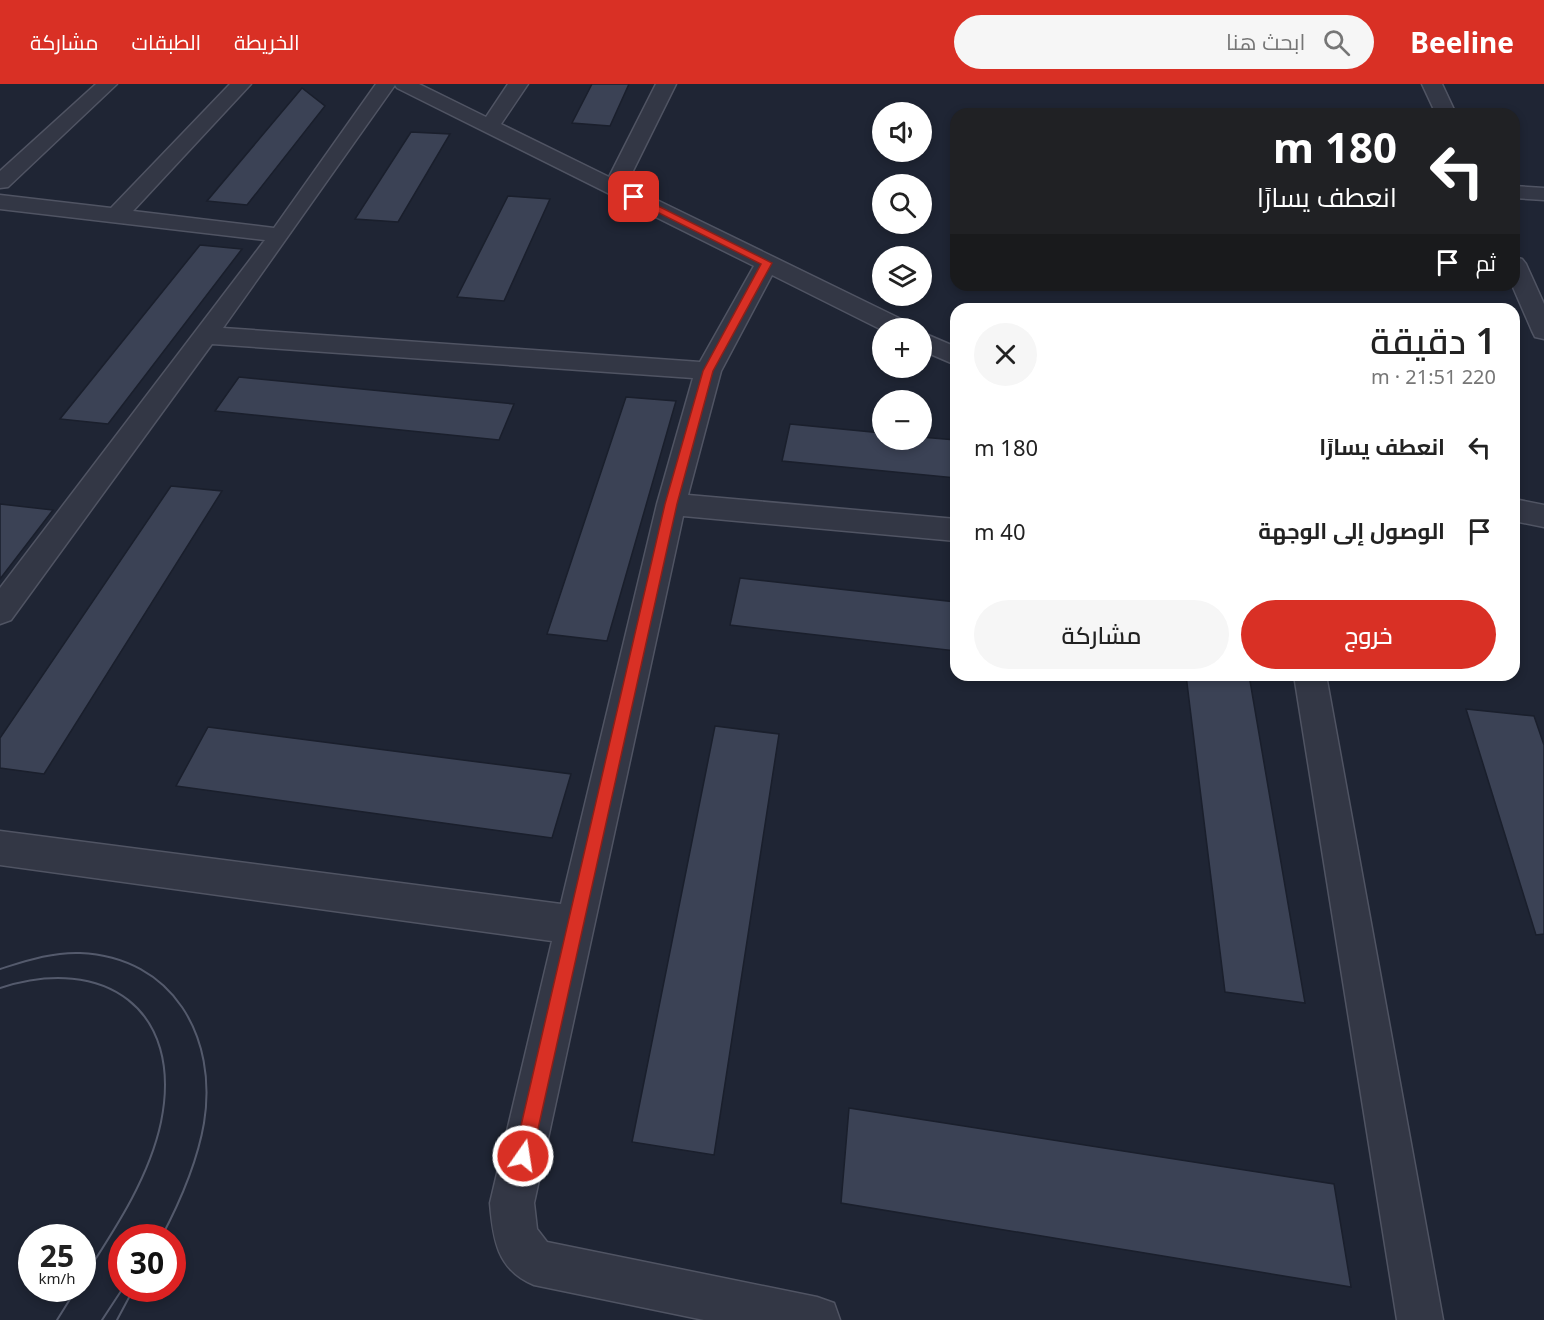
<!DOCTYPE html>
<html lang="ar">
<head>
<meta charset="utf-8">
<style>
	body { margin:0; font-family:"Noto Sans",Cairo,sans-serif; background:#f6f6f6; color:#222; direction:rtl; height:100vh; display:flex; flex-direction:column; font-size:22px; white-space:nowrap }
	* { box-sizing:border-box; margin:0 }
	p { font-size:20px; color:#767676 }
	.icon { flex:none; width:33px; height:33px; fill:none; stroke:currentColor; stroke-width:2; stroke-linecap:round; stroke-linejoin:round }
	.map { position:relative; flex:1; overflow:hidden; direction:ltr }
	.panel { position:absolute; left:950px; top:219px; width:570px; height:378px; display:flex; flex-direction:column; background:#fff; border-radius:18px; box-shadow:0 3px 9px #0003; direction:rtl }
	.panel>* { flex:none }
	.top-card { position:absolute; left:950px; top:24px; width:570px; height:183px; border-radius:18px; box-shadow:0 3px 9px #0003; direction:rtl; background:#202124; color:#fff; overflow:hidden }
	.fabs { position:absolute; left:872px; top:18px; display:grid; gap:12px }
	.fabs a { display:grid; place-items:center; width:60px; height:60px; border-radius:50%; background:#fff; box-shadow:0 3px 9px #0003; font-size:30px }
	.speed { position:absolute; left:18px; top:1140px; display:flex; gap:12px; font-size:30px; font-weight:700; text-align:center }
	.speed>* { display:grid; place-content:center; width:78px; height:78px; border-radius:50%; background:#fff; box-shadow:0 3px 9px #0003; line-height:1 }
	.speed small { font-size:15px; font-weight:400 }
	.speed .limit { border:9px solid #d22; background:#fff; color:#111 }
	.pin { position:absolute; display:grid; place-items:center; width:51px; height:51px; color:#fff; margin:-26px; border-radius:12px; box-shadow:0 3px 9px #0006 }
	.me { position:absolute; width:66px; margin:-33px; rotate:13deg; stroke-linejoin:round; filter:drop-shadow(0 0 4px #0008) }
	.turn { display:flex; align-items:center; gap:21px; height:126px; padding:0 24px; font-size:27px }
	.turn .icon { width:78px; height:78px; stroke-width:2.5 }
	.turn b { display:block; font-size:42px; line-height:51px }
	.then { display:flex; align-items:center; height:57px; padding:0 24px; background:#0003; gap:12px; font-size:22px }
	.round { display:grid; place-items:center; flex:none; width:63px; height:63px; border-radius:32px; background:#f6f6f6 }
	.headline { display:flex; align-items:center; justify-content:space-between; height:102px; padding:0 24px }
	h1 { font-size:36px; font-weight:600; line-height:45px }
	.primary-button { display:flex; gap:12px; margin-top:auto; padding:12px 24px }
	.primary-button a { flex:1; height:69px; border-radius:36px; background:#d93025; color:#fff; font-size:24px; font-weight:600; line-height:69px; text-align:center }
	.primary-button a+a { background:#f6f6f6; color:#222 }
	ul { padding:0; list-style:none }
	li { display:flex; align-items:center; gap:18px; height:84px; padding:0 24px }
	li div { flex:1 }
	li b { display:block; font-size:22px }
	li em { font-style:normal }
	header { display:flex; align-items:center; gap:36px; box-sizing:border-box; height:84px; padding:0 30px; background:#d93025; color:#fff }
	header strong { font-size:28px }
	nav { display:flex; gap:33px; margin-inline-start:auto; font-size:21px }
	.search { width:420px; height:54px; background:#f6f6f6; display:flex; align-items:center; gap:15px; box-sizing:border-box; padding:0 21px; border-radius:33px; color:#767676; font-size:22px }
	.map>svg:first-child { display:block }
</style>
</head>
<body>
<header>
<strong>Beeline</strong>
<div class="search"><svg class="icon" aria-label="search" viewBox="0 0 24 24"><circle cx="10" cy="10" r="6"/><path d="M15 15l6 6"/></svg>ابحث هنا</div>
<nav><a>الخريطة</a><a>الطبقات</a><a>مشاركة</a></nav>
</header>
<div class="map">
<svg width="1544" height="1236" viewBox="0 0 1544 1236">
	<rect width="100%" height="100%" fill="#1f2534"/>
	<path fill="#3b4255" stroke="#1a1f2c" stroke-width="1.5" d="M592,0H629L610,42L572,39Z
		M302,4L325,22L247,121L207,117Z
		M411,48L450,50L398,138L355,135Z
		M508,112L550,115L504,217L457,213Z
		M200,161L242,165L108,340L60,335Z
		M239,293L514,320L499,356L215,327Z
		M626,313L676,317L607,557L547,550Z
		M790,340L882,349V356H921V353L956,356V394L782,377Z
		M171,402L222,407L44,690L0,684V654Z
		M0,420L53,426L0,495Z
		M740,494L956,518V567L730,541Z
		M1186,591H1249L1305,919L1225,908Z
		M1466,625L1534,632L1544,661V850L1536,851Z
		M715,642L779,650L714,1071L632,1058Z
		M208,643L571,690L552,754L176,702Z
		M849,1024L1334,1100L1351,1203L841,1119Z"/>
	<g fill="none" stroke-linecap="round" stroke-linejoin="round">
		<g stroke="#505463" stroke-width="3">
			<path id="street" d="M96,0H117L8,103L0,104V87Z
				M230,0H251L133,127L274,144L376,0H419L486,33L508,0H528L501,40L609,93L656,0H676L626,101L907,238L910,244L882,246L772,191L721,287L688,411L956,435V457L683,432L534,1119L537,1145L547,1158L817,1213L834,1219L840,1236H704L534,1201C497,1186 493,1155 490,1119L552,857L0,781V747L561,820L657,420L693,294L212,260L11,536L0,540V504L265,156L0,125V111L111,124ZM395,1L397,4L754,182L700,278L223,244Z
				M1422,0H1442L1456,30H1436Z
				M1514,102L1544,104V116L1514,114Z
				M1514,173L1522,175L1526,180L1544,220V255L1535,253L1532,247L1512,201H1514Z
				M921,248L956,263V281L921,266Z
				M1514,415L1544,421V443L1514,437Z
				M1294,591H1326L1443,1236H1397Z"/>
		</g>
		<use href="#street" fill="#333745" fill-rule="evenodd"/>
		<path stroke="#545a6c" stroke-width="2" d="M0,885C26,877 52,868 80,869C173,873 218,953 204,1039C197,1080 180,1118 161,1154
			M0,904C104,870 184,925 161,1038C149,1095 113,1148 82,1196
			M57,1236L77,1204
			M102,1236L123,1204
			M117,1236L134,1204"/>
	</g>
	<path fill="#d93025" stroke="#8d1f18" stroke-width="1.5" d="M634,110L772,179L713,287L677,420L532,1072L529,1079L523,1081L517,1079L514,1072L665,420L703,287L761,180L631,115L630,113Z"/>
</svg>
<div class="fabs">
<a><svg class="icon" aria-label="sound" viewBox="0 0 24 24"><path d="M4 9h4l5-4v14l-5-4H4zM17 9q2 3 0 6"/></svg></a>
<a><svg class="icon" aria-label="search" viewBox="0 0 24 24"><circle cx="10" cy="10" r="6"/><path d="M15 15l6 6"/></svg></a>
<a><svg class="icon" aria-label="layers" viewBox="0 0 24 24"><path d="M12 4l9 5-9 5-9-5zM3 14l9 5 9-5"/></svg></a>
<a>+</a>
<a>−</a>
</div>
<div class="speed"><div>25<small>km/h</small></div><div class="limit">30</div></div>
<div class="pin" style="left:634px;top:113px;background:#d93025"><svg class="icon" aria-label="arrive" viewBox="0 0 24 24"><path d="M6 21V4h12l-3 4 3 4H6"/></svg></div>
<svg class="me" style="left:523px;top:1072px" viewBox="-20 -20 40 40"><circle r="17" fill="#d93025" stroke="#fff" stroke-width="3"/><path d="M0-11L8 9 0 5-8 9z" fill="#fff"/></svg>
<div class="top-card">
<div class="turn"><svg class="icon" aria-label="left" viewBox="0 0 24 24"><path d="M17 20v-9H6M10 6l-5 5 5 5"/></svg><div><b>180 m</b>انعطف يسارًا</div></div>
<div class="then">ثم<svg class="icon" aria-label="arrive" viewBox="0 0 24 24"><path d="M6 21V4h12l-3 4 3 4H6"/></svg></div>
</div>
<section class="panel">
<div class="headline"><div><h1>1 دقيقة</h1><p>220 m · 21:51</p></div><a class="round"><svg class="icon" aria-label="close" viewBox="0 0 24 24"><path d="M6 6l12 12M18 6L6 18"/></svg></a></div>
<ul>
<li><svg class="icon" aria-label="left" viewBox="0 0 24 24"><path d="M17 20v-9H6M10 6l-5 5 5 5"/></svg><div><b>انعطف يسارًا</b></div><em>180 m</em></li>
<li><svg class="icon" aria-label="arrive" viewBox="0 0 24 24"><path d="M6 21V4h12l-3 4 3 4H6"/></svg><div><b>الوصول إلى الوجهة</b></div><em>40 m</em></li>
</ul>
<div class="primary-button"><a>خروج</a><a>مشاركة</a></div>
</section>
</div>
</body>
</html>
